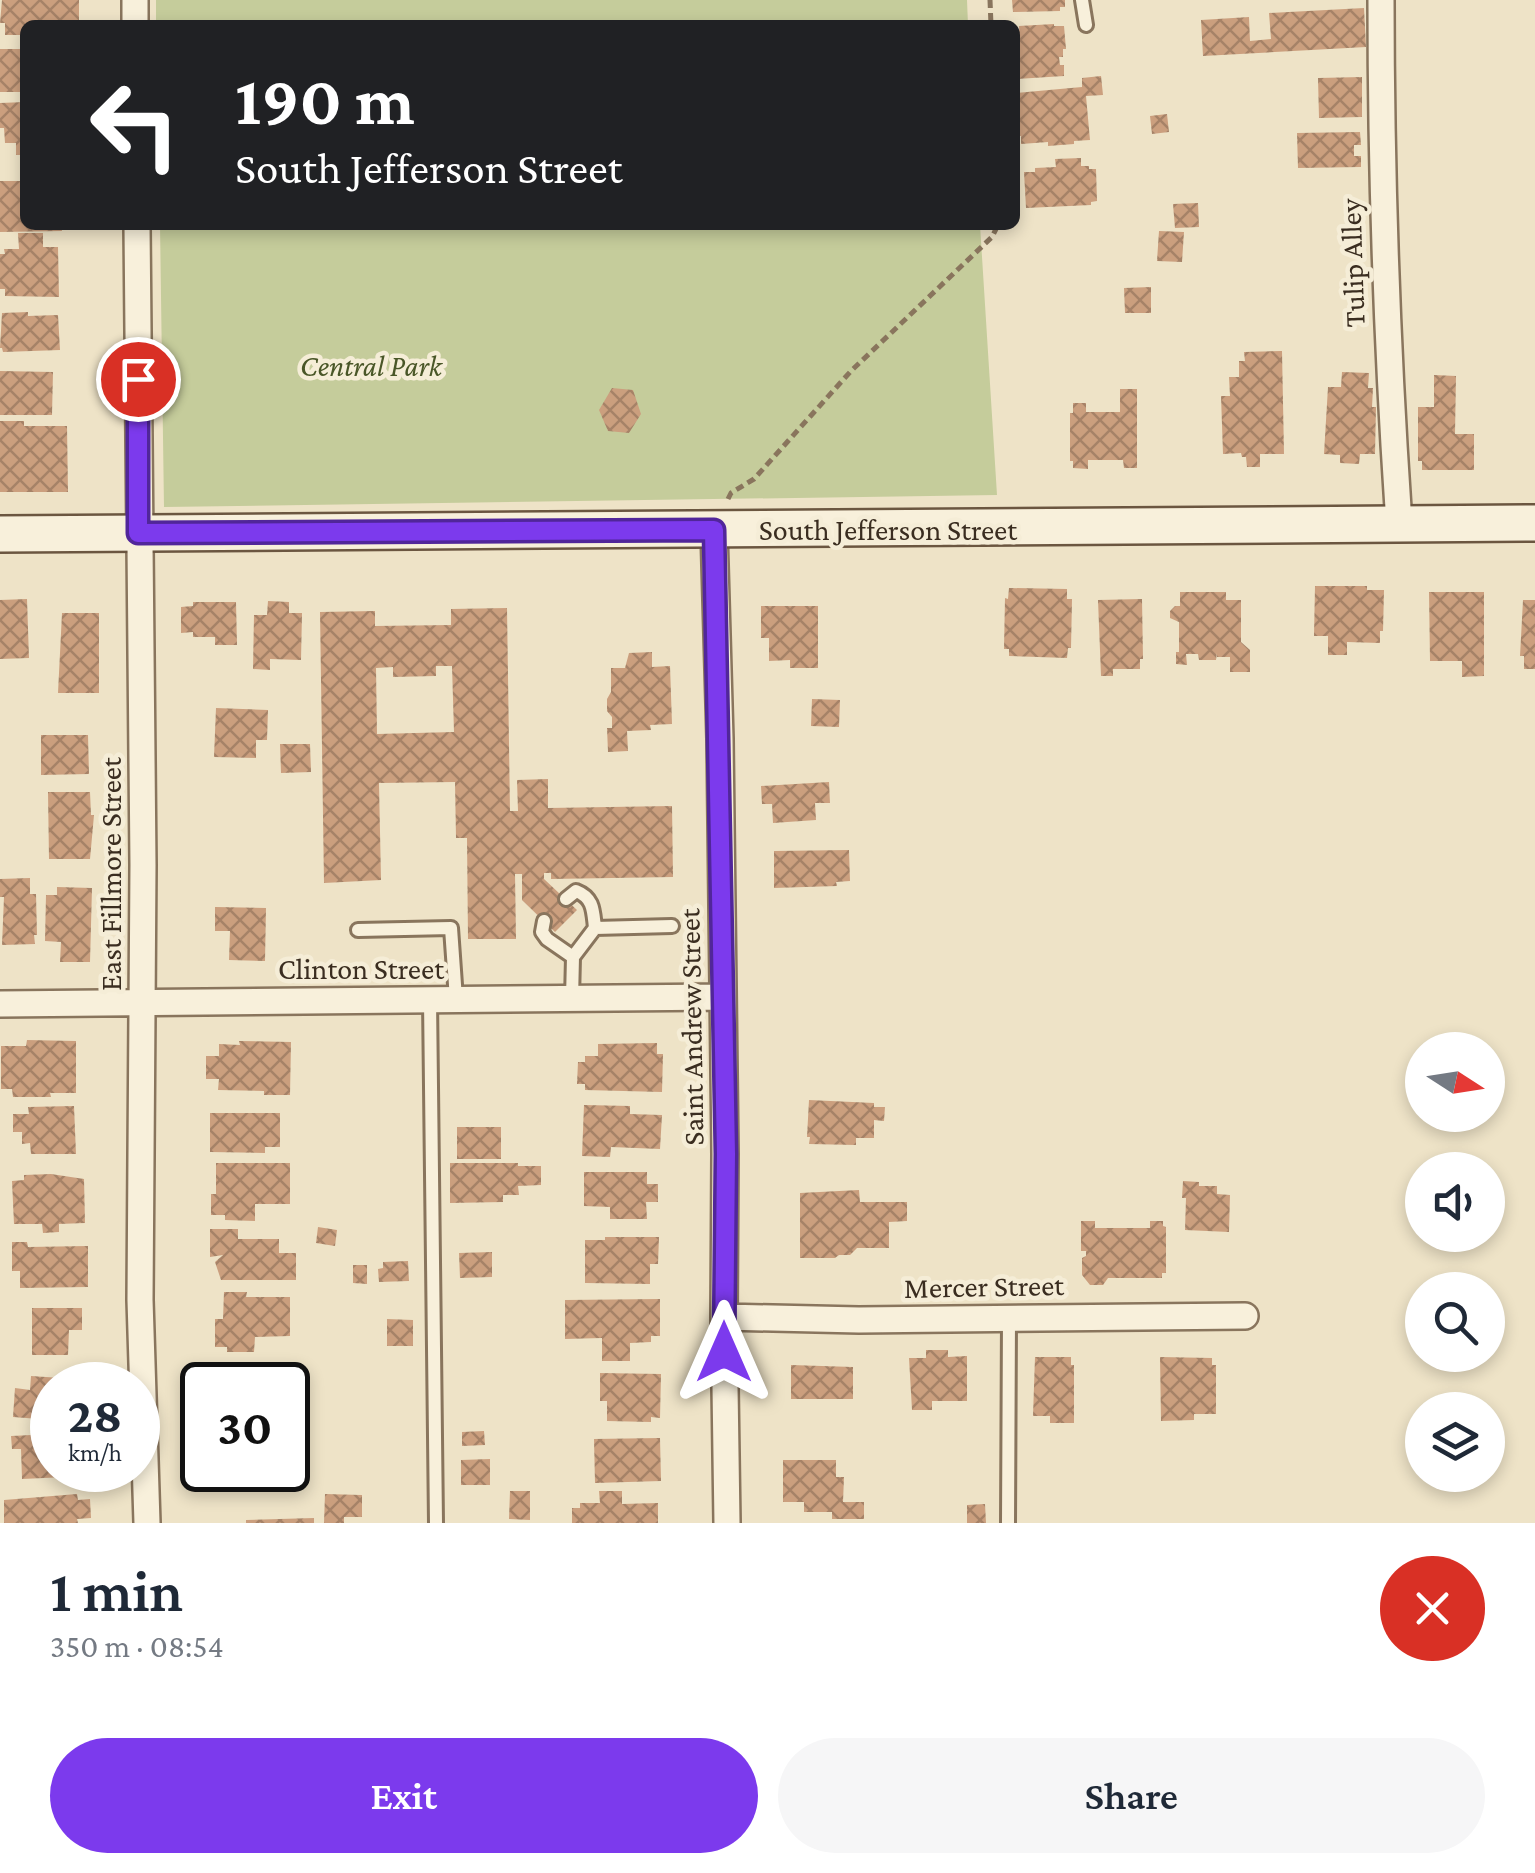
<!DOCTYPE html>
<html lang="en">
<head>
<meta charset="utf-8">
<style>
	body { margin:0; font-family:"Crimson Pro",serif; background:#f6f6f7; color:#1f2937; height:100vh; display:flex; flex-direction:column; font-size:38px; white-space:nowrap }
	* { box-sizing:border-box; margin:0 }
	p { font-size:32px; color:#747a83 }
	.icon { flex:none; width:55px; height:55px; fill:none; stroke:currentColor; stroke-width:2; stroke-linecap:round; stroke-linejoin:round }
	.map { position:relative; height:1523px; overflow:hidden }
	.side { display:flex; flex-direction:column; background:#fff; flex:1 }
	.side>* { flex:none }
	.banner { position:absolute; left:20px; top:20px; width:1000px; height:210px; border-radius:15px; box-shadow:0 5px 15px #0003; background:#202124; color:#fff; overflow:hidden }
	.needle { width:65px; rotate:102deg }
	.controls { position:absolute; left:1405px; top:1032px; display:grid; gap:20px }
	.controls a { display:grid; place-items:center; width:100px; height:100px; border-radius:50%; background:#fff; box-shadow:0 5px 15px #0003; font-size:50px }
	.speed { position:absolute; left:30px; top:1362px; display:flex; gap:20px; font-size:50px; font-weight:700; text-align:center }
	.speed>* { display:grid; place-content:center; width:130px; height:130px; border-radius:50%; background:#fff; box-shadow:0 5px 15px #0003; line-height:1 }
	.speed small { font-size:25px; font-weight:400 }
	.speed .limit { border:5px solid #111; border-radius:15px; background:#fff; color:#111 }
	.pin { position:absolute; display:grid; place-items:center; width:85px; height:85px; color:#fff; margin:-42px; border:5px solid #fff; border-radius:50%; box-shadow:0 2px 10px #0007 }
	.me { position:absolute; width:110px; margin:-55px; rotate:0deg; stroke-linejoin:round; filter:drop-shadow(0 0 8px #0008) }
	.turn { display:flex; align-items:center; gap:35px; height:210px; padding:0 50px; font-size:45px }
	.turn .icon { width:130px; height:130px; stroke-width:2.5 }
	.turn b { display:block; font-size:70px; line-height:85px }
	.round { display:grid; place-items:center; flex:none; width:105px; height:105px; border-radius:52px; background:#f6f6f7 }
	.head { display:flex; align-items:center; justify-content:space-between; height:170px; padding:0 50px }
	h1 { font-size:60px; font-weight:600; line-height:75px }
	.button { display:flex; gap:20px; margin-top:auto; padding:20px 50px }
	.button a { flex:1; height:115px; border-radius:60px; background:#7c3aed; color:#fff; font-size:40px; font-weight:600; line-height:115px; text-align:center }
	.button a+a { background:#f6f6f7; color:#1f2937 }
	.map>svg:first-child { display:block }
</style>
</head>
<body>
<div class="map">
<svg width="1535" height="1523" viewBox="0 0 1535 1523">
	<defs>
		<pattern id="building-cross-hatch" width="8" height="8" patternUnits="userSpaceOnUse" patternTransform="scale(2.5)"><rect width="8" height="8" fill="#cb9f7e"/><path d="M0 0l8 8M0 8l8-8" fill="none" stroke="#a68267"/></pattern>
	</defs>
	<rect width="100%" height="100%" fill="#eee3c7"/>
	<path fill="#c5cc9b" d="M156,0H967L968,25H156Z
		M160,225H980L997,495L164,507Z"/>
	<path fill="url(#building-cross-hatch)" fill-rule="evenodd" d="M2,0H79V25H25V35H5V23H0Z
		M1012,0H1065V7H1060V11L1013,12Z
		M1364,8L1366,47L1203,56L1201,20L1249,17L1250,41L1271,39L1269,13Z
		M1054,24V26H1064L1066,49H1063V57H1059L1060,65H1064V76L1017,79L1015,49H1020L1019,26Z
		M0,49H25V92H0Z
		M1101,76L1103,95L1086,96L1090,140L1074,141V144L1048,146V142L1021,144V136H1015V116H1018L1016,93L1082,87V78Z
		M1362,77V117L1319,118L1318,78Z
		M25,102V155H16V143H5L4,128H0V103Z
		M1167,114L1169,132L1152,134L1150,116Z
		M1360,132L1361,145H1354V156H1361V167L1298,168L1297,133Z
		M1081,158V166H1089V169H1096L1097,201L1091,202V205L1026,208L1024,172H1035V168L1056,167L1055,159Z
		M0,181H25V225H61L62,231L0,232Z
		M1198,203L1199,227L1175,228L1173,204Z
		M1364,226L1365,240L1340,243L1339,228Z
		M1159,231L1184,232L1182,262L1157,261Z
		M18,233H43V247H58L59,297L5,296V289H0V254H5L4,249H19Z
		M1151,287V313H1125L1124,288Z
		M28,312V316L58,315L60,350L3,352L2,348H0L2,313Z
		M1282,351L1284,454H1260V467H1247L1246,457H1242L1241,453L1223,454L1221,396H1230L1229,377H1239V361H1245L1244,352Z
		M0,371L53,372L52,415H0Z
		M1342,372L1369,373L1368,388H1373L1372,407H1376L1375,454H1360L1359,464L1340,463V455L1324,454L1328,387H1341Z
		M1434,375L1456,376L1455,434H1474V470H1422V461H1418V407H1434Z
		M612,388L633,390L641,414L629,433L608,431L599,410Z
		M1120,389H1137V468H1124L1123,460H1088V469L1073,468V461H1070V413H1073V403H1086V412H1120Z
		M0,421H24V426H67L68,492H0Z
		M1315,586H1367V590H1384L1383,631H1380V643L1347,642V655H1328V636H1314Z
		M1009,588L1067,589V599H1072L1071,648H1068L1067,658L1009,656V649H1004L1005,598L1008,599Z
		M1180,592H1226V600H1241V642L1250,650V672H1230V657H1217V653L1216,660H1199L1198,654H1186L1187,665L1176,664V652H1179V622L1170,618V611L1175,606H1180Z
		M1429,592H1484V676L1462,677V661H1430Z
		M27,599L29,658L0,659V600Z
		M1142,599L1143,659H1140V669H1113V676H1101L1098,600Z
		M1523,600H1535V669H1524V656H1520Z
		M268,601L289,602V613H302L301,660L270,659V670L253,669L254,615H267Z
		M193,602H236L237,645H215V637H193V632L181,633V607L193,606Z
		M761,606H818V668H790V660L769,661V638H761Z
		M507,608L510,811H518L517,780L548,779V808L672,806L673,877L551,879V873H544V879L577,910L555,932L522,900V874H515L516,939H468L467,838H456L455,782L379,783L381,880L324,883L320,612L375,611V626L451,625V609ZM436,666H452L454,732L377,734L376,668L393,667V677L436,676Z
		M62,613H99V693H58Z
		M652,652V667L670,666L672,724L650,725L651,730L627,731L628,751L608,752L607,728H612V717L607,711V699L611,692V668H625L629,653Z
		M812,699L840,700L839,727L811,726Z
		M216,708L268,710L267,740H256V758L214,757Z
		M41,735H88L89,774L41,775Z
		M280,744H310L311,772L281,773Z
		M829,782L830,803H815L816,820L773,823L772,804H762L761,786Z
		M48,792H90L91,815H94L90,859H49Z
		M849,850L850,881L836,882L837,886L774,888V851Z
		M30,878V894H36L37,935H34L35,944L2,945L4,897H0V879Z
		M57,887L92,888L90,962H60L61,942L45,941L46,895H57Z
		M215,907L266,908L265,961L229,960L230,931H215Z
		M27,1040L76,1041V1093H50L51,1097H13L12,1089H1V1046H26Z
		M239,1041L291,1042L290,1095H264V1091L218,1090L219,1079H206V1056H219V1044L240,1045Z
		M657,1043V1054H663L662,1092L585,1090V1084H577L578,1062H585V1056H598V1044Z
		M809,1100L874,1103V1107H885L884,1121L874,1120V1138H856V1145L809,1144L810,1137H807Z
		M584,1105L630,1106V1114L662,1115L660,1149L611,1147L610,1157L582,1156Z
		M74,1106L76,1154H31L30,1143L22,1144V1132H13V1114H29L28,1107Z
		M210,1113H280V1147H265V1153L210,1152Z
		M457,1127H501V1159H457Z
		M216,1163H290V1204H255V1221L225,1220V1215H211V1194H216Z
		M450,1163H518V1166H541V1185L518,1186L519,1195H503V1202L450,1203Z
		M584,1172H647V1184H658V1202H646L647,1219H610V1207L584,1206Z
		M51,1174L84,1179L85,1223L59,1224V1232L43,1233L42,1224H14L12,1181L24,1180V1175Z
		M1183,1181L1199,1182V1186H1217V1194L1230,1195L1229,1232L1185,1230L1186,1198H1182Z
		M859,1190L860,1202H907V1221L889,1222V1248H857L850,1255H839L835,1258H800V1193Z
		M1081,1221H1095V1228H1150V1221H1163V1226L1166,1227V1273H1162V1278H1108L1103,1285H1090L1082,1275V1258L1086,1256V1251H1081Z
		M318,1227L337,1230L335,1246L316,1243Z
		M210,1229H238V1239H279V1253H296V1280H221L215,1262L223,1255L210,1257Z
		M605,1237H659L658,1264H650V1284L585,1283V1240H605Z
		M12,1242H27L28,1247L88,1246V1287L20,1288V1271H12Z
		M492,1252V1277L460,1278L459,1253Z
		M408,1261L409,1281L379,1282L378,1269L383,1268V1262Z
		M353,1265H367V1284L353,1283Z
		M224,1292H247L246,1297H290V1336L255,1337L254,1352H227V1347H215V1319H223Z
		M660,1299V1336H651V1342L630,1343V1361H602V1338L565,1339V1300Z
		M32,1308H82V1330H69L68,1355H32Z
		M387,1319L413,1320V1346H387Z
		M926,1350H948V1357L967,1356V1401H932V1410H912L909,1358H926Z
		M1035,1357H1071V1365H1074V1423H1050V1416H1033Z
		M1160,1357L1212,1358V1365H1216V1414H1194V1420L1161,1421Z
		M791,1365L853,1367V1399H791Z
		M215,1367H246V1374H269L270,1385H215Z
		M600,1373L661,1374L660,1418L651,1417V1422L607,1421V1401H600Z
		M31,1376L91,1380L90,1385H52V1420L13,1417L15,1388L30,1390Z
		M288,1383H301L302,1408H288Z
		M484,1431L485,1445L462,1446V1432Z
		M52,1434V1470H87L88,1476L22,1479L21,1449H12L11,1436Z
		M660,1438L661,1481L595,1483L594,1439Z
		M490,1459V1485H461V1460Z
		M783,1460H836V1477H844L843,1502H864V1519H832V1512H804V1502H783Z
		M223,1470H268V1481L223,1482Z
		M510,1491H530V1520L509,1519Z
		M599,1491H622V1504L658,1503V1523H572V1508H580V1503H600Z
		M77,1494L78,1500L90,1499L91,1518L77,1519L78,1523H4V1500Z
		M325,1494L362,1495V1517H344V1523H324Z
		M985,1504L986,1523H967V1505Z
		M314,1518V1523H246V1520Z"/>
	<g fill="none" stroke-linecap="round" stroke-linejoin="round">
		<g stroke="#89755d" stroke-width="18">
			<path id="lane" d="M1082,0L1086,25
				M566,899L576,891C594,898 593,911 595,928
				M544,921L542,932L547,939L573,957
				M358,930L451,928L456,999
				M430,999L436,1523
				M572,999L573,957L595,928L672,926
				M1008,1523L1009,1319"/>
		</g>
		<g stroke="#89755d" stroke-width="30">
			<path id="street" d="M135,0V25
				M1381,0C1381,175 1387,349 1399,523
				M137,225L143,865L140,1300L147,1523
				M714,530L720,739L725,1154L724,1317L727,1523
				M0,1004L723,997
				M724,1317L859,1320L1245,1316"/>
		</g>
		<g stroke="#6b5640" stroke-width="40">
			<path id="secondary" d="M0,534L1535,523"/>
		</g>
		<path stroke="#89755d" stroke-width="5" stroke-dasharray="8 5" stroke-linecap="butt" d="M990,0L991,25
			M728,499L731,493L754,479L851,371L992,237L998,225"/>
		<use href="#lane" stroke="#f8f0db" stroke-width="12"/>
		<use href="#street" stroke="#f8f0db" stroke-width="25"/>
		<use href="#secondary" stroke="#f8f0db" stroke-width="35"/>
	</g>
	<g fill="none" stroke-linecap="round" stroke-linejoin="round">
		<g stroke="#51269a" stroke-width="25">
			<path id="route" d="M138,379V533L714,530L726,1154L724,1352"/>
		</g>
		<use href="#route" stroke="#7c3aed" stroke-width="18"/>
	</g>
	<g text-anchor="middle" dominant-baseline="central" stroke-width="9" stroke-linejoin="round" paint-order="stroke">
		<g font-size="30" fill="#3a2d20" stroke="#f5edd7">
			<text transform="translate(1352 263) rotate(-92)">Tulip Alley</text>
			<text x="888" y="529">South Jefferson Street</text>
			<text transform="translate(110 874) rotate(-90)">East Fillmore Street</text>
			<text x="361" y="968">Clinton Street</text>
			<text transform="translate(691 1027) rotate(-91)">Saint Andrew Street</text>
			<text transform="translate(984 1286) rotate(-1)">Mercer Street</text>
		</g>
		<g font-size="30" font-style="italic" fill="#495627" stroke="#f5edd7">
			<text x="371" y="365">Central Park</text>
		</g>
	</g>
</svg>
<div class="controls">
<a><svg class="needle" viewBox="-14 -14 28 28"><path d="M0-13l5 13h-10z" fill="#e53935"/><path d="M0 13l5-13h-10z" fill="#747a83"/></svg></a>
<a><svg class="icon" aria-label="sound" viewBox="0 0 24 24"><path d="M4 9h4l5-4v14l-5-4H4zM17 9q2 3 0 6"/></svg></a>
<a><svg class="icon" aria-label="search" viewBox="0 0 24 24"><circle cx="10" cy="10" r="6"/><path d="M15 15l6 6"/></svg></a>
<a><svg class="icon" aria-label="layers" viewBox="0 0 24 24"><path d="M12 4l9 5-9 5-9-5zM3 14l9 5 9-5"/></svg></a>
</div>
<div class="speed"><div>28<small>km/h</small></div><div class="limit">30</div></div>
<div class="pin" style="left:138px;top:379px;background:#d93025"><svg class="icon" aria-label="arrive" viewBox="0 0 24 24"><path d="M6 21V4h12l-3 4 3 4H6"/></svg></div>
<svg class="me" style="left:724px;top:1352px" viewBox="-20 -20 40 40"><path d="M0-17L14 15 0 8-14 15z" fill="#7c3aed" stroke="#fff" stroke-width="4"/></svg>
<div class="banner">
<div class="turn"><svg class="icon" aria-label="left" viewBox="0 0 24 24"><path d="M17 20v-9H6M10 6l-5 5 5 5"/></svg><div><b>190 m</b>South Jefferson Street</div></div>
</div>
</div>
<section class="side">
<div class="head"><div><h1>1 min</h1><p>350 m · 08:54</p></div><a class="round" style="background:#d93025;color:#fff"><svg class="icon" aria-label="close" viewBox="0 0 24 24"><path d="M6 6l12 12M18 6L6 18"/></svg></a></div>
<div class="button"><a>Exit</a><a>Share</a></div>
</section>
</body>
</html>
